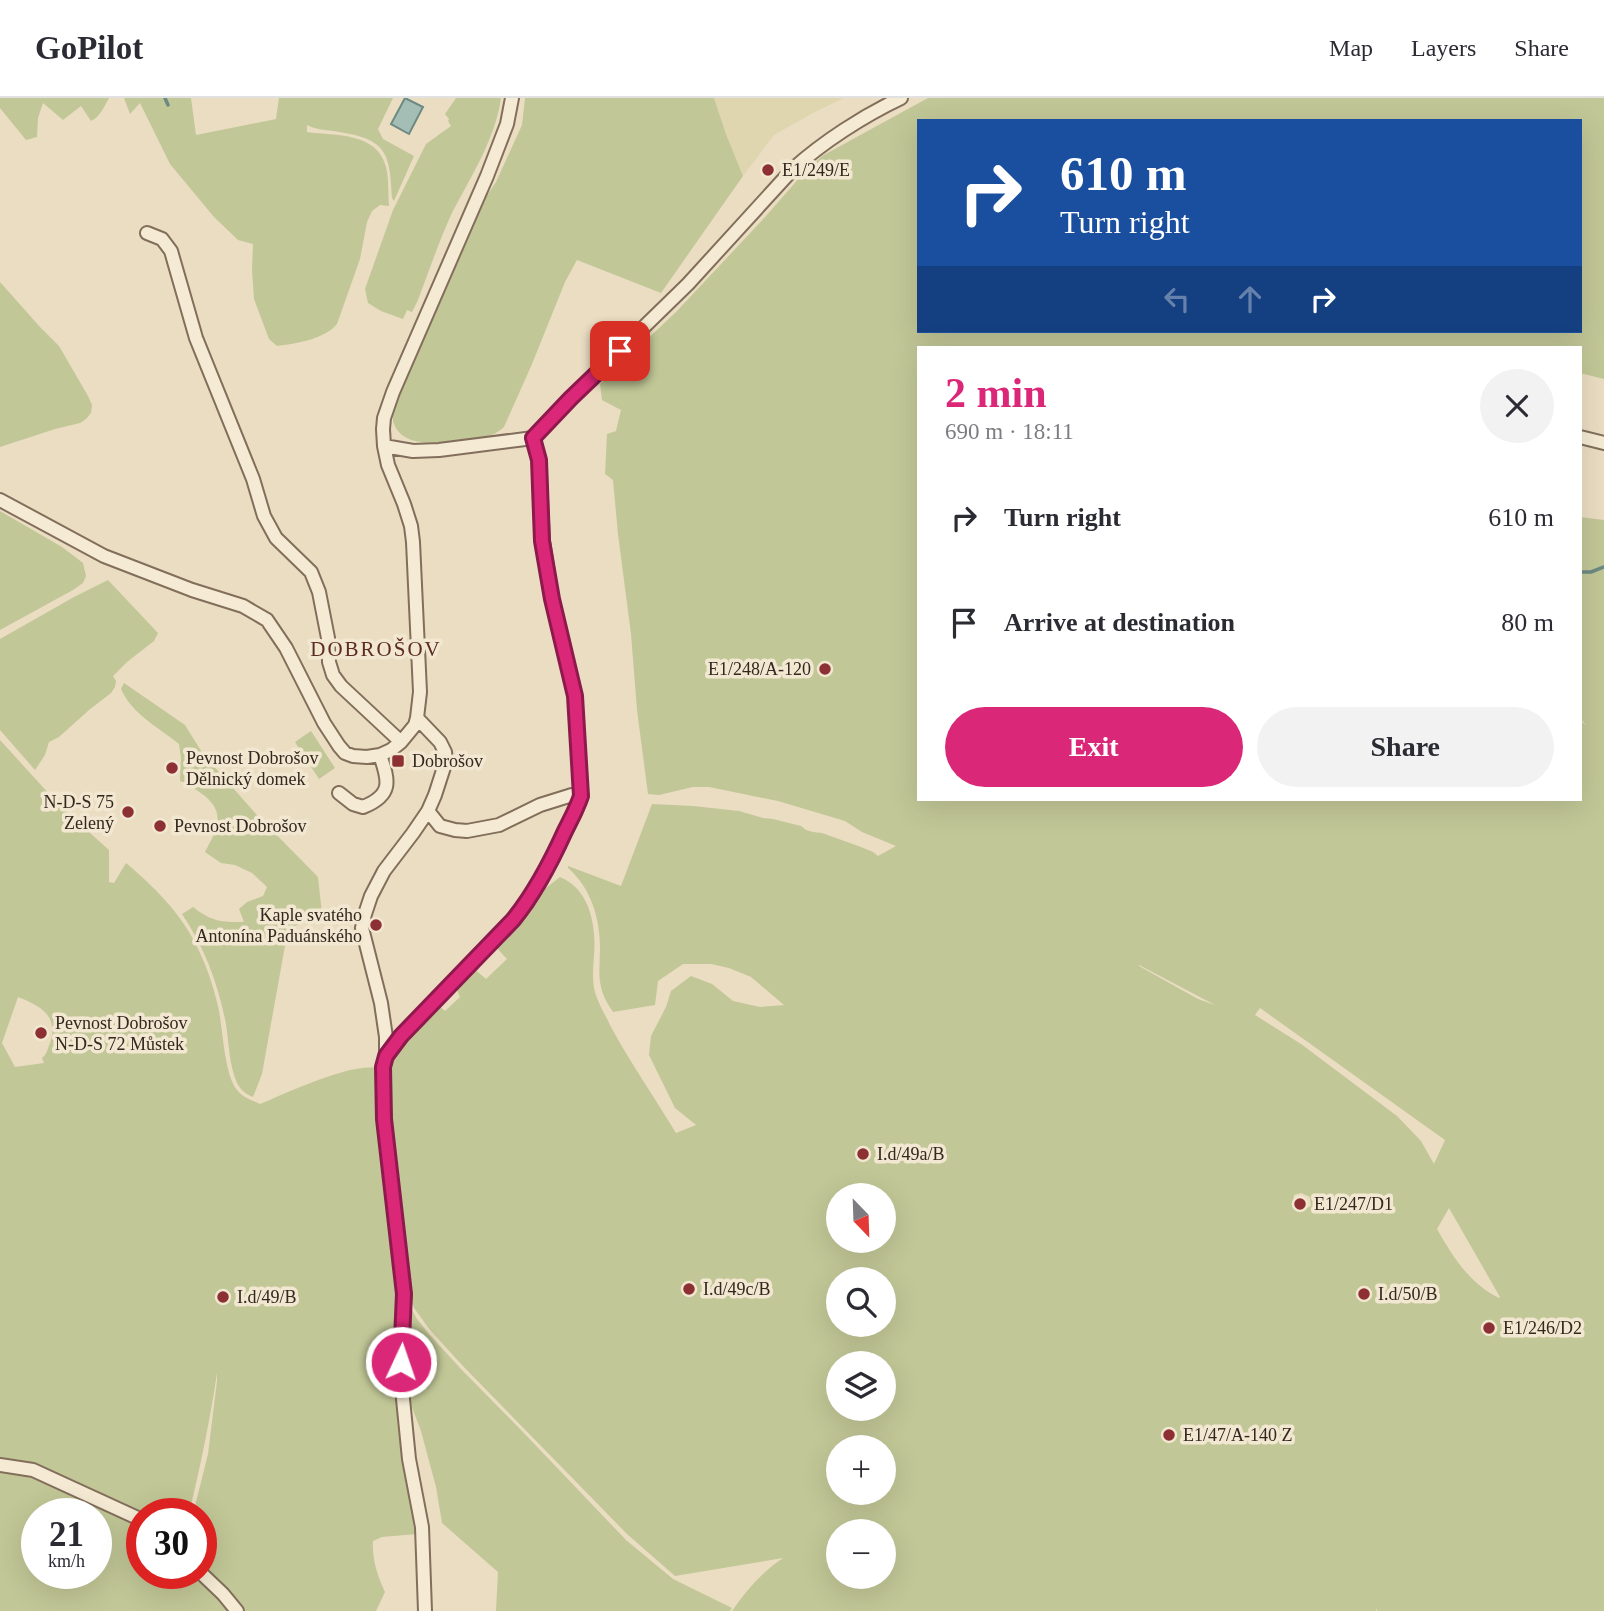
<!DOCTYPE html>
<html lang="en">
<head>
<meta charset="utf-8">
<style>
	body { margin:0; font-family:Georgia,serif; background:#f2f2f3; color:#2b2b33; height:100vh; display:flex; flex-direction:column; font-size:26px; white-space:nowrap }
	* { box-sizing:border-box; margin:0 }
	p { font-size:23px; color:#7c7c81 }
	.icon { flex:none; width:38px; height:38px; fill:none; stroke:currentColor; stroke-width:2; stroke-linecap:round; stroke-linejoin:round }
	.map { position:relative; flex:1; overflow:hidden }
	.drawer { position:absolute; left:917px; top:248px; width:665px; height:455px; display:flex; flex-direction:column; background:#fff; border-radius:0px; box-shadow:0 7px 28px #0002 }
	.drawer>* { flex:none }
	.hud { position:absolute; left:917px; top:21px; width:665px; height:214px; border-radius:0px; box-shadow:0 7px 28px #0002; background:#1a4fa0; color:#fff; overflow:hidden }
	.needle { width:46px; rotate:157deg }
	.tools { position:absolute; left:826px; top:1085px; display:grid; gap:14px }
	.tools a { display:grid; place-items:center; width:70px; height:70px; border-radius:50%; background:#fff; box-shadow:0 7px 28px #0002; font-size:35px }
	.speed { position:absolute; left:21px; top:1400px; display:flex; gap:14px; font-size:35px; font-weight:700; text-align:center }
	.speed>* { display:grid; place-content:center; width:91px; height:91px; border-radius:50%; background:#fff; box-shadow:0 7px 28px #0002; line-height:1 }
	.speed small { font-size:18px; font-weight:400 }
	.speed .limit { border:10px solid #d22; background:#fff; color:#111 }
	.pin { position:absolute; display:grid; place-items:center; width:60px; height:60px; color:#fff; margin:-30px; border-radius:14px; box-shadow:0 4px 10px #0006 }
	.me { position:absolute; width:77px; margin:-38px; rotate:3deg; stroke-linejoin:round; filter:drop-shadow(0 0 5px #0008) }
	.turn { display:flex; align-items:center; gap:24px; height:147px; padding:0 28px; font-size:32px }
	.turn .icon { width:91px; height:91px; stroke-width:2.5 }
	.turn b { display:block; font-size:49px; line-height:60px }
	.lanes { display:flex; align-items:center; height:66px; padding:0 28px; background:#0003; justify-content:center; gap:35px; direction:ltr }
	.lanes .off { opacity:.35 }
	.round { display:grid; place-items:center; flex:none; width:74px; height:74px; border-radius:37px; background:#f2f2f3 }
	.summary { display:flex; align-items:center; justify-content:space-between; height:119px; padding:0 28px }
	h1 { font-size:42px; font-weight:600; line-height:52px; color:#db2777 }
	.cta { display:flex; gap:14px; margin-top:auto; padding:14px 28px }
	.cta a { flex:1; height:80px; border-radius:42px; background:#db2777; color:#fff; font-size:28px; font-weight:600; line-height:80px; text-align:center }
	.cta a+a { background:#f2f2f3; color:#2b2b33 }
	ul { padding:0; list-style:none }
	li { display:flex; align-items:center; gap:21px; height:105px; padding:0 28px }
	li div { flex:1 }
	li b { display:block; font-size:26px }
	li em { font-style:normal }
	header { display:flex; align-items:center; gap:42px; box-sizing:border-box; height:98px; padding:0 35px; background:#fff; border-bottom:2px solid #e1e1e2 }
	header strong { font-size:33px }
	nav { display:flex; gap:38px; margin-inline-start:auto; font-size:24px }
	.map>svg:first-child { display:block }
</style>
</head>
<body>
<header>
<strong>GoPilot</strong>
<nav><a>Map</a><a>Layers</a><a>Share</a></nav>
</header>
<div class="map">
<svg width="1604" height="1513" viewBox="0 0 1604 1513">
	<rect width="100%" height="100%" fill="#eaddc2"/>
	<path fill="#dfd6b0" d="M714,0H844L813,15L774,37L743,78L726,36Z"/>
	<path fill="#c2c797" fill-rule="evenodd" d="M0,0H109C104,9 100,19 91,23L81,8L63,22L43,5L38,20L37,39L26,42L0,10Z
		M124,0H191L196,37L276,21L279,0H393L378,31L383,41L414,58L394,103L392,100C390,56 387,41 339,34C328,32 317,32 307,27V34C336,38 377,34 386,69C389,81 388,95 389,108L380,107L372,113L367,124L360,161L337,226C325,241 295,246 277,248L269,241L254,201L252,172L253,146L238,142L214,119L170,66L140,5L130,16Z
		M456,0H501C495,42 471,78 452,115C439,143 429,173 418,202L412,214L407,212L403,221L381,213L368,205L365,191L393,112L426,46L451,28L448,23L449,21L445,16Z
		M525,0H714L726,36L743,78L661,195L577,162L565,184L532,266L504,329C490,342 471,341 453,343C434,345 403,349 394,326C392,321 393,315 393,310L486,99L496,84L522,27Z
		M928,0H1604V281L1580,275V250H919V702H1580V623L1586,627L1580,620V419L1604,422V1513H1377V1510L1376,1513H732C747,1492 762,1474 783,1460L675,1478L627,1436L461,1266L430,1232L414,1210L408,1190L388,1020L389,970L392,956L437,906L445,913L460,899L455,887L472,869L486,881L507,861L494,847L533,800L560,779C583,789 592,811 594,836C596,854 591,872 594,890C597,904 605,916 611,929C631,966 655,1000 676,1035L696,1027L675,1010L649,957L651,938L666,909L671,893L691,878L712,886L733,903L760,909L784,907L751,879L729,870L711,866H683L658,883L655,907L613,914C608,906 603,899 601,889C598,876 600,863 600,850C600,820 591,790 568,770V768L621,788L652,706L693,708L739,713L763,720L773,721L801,728L806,732L813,734L822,735L861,749L873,754L878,758L896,748L862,734L845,723L778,703L709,689H693L659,697L648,696L637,612L631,536L618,436L613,382L605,376L607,336L616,333L621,312L602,302L600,286L677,213L766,118L800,79L822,58ZM919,23H1580V233H919ZM1139,868V867L1215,907L1198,901ZM1260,910L1445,1042L1434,1066L1421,1043L1397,1018L1301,946L1255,917ZM1301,1095L1310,1099L1311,1108L1302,1112L1293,1107L1294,1097ZM838,1097H884V1143H838ZM1449,1110L1500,1199L1499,1200C1469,1185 1453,1159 1437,1131ZM838,1181H884V1227H838ZM838,1265H884V1311H838ZM838,1349H884V1395H838ZM838,1433H884V1479H838Z
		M0,184L40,229L59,248L88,298L92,307L91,315L86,321L80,325L55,331L0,349Z
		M0,413L62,449L83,465L86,478L83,485L73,492L0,532Z
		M108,482L158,535L154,543L127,564L113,578L116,583L115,589L111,595L89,612L59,639L49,644L45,657L35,672L0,632V541L74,499Z
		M124,585L185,627L203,656L256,716L318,779L322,816L288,831L262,976L253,999C245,996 241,992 237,985C229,967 229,945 226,926C218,886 205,850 182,816L193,809C213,824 220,824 244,824L239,811L247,804L263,798L267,789L252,775L235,767L221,765L205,754C216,733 227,717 205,698C196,692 190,686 180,683L181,660L179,646C158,629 132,616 121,591Z
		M311,633L335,670L319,681L295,644Z
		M0,642L61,709L109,752V784L114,785L126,765C153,788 181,815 196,847C206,866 213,887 218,908C223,930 224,976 237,992C243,1000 252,1002 260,1006C285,996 355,962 380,971L397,1168L400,1334L417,1436L382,1439L373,1443C372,1461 377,1477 385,1494L376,1513H0ZM18,899C41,908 59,918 50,945C47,952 47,956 42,960L44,965L15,969L2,945ZM217,1275V1283L208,1356L193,1416H201V1475H142V1416H189C200,1369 210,1323 217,1275ZM37,1416H96V1475H37Z
		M407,1204L417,1221L429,1236L461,1271L522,1333L626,1442L673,1481L732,1510L730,1513H496L498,1474L442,1425L436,1389L421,1333L410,1304L412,1290L406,1257Z"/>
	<path fill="#a4bdb5" stroke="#6c8a81" stroke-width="2" d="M405,0L423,9L409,36L391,26Z"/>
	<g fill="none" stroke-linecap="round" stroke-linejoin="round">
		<path stroke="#6c8a81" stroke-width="3.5" d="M165,0L168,7
			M1580,474H1591L1604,469"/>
		<g stroke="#826e5b" stroke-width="16">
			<path id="minor" d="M147,135L162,141L171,153L196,240L253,381L264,418L276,440L311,474L319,494L328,540L329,564L333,577L341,588L401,644
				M1580,339L1604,345
				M384,348L413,353L439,352L533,340L571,300L688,186L793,71C823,44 863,18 901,0
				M0,402L104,458L192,492L243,508L267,522L286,550L324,625L339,648L345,655L353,658L367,659L380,657L391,652L401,644L415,627L417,620L420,594L413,444L411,428L404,406L388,367L384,348L383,331L384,320L393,294L487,78L507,26L512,0
				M417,620L440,644L445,654L446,663L435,697L428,713L413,735L384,773L371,798L365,816L362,830L381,905L386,939V958L383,969L384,1021L404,1196L401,1254L403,1301L409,1361L422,1429L425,1513
				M339,695L353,706L363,709C393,697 389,683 380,657
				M428,713L440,728L455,732L467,733L499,727L540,707L572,697L581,698
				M387,958L401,938L513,822L527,805L550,765L575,715L581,698L575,598L552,501L543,443L539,362L533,340
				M0,1367L33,1372L142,1422
				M201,1475L223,1496L237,1513"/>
		</g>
		<use href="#minor" stroke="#f5ebd4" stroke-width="12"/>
	</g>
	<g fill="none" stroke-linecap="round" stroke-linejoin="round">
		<g stroke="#8e194d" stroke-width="18">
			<path id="route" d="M401,1264L404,1196L384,1021L383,969L386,958L401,938L513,822C535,795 551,764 565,733C571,721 577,710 581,698L575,598L552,501L542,443L539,362L533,340L571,300L620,253"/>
		</g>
		<use href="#route" stroke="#db2777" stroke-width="12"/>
	</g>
	<g fill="#8c3033" stroke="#f2e7d1" stroke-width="2.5">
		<circle cx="768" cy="72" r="7"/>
		<circle cx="825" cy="571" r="7"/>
		<rect x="391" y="656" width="14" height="14" rx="3.5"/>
		<circle cx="172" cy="670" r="7"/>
		<circle cx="128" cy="714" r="7"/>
		<circle cx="160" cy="728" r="7"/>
		<circle cx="376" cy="827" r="7"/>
		<circle cx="41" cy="935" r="7"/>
		<circle cx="863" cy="1056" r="7"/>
		<circle cx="1300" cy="1106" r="7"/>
		<circle cx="689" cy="1191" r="7"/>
		<circle cx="1364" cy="1196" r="7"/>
		<circle cx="223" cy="1199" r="7"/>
		<circle cx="1489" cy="1230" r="7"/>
		<circle cx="1169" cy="1337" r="7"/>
	</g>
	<g text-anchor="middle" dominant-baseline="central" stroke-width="7" stroke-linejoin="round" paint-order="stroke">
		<g font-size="18" fill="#33271e" stroke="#f2e7d1" text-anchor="start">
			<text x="782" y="72">E1/249/E</text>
			<text x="811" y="571" text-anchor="end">E1/248/A-120</text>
			<text x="186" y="660">Pevnost Dobrošov<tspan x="186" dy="21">Dělnický domek</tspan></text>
			<text x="412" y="663">Dobrošov</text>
			<text x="114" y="704" text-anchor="end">N-D-S 75<tspan x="114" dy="21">Zelený</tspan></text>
			<text x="174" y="728">Pevnost Dobrošov</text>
			<text x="362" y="817" text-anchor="end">Kaple svatého<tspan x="362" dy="21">Antonína Paduánského</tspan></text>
			<text x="55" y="925">Pevnost Dobrošov<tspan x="55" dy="21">N-D-S 72 Můstek</tspan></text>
			<text x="877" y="1056">I.d/49a/B</text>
			<text x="1314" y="1106">E1/247/D1</text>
			<text x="703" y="1191">I.d/49c/B</text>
			<text x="1378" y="1196">I.d/50/B</text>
			<text x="237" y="1199">I.d/49/B</text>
			<text x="1503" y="1230">E1/246/D2</text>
			<text x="1183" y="1337">E1/47/A-140 Z</text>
		</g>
		<g font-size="21" letter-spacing="2" fill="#5c2b21" stroke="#f2e7d1">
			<text x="376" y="551">DOBROŠOV</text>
		</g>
	</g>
</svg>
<div class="tools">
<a><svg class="needle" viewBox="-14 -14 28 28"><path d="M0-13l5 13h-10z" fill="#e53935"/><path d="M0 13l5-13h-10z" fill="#7c7c81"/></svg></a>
<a><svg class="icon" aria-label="search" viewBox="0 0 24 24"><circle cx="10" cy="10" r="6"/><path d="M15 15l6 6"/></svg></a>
<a><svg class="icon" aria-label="layers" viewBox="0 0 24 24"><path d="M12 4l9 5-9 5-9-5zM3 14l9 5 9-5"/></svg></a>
<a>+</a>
<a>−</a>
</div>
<div class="speed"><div>21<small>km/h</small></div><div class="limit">30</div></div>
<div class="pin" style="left:620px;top:253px;background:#d93025"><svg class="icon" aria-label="arrive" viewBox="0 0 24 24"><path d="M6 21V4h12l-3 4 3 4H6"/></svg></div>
<svg class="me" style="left:401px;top:1264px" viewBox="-20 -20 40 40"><circle r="17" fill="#db2777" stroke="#fff" stroke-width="3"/><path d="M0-11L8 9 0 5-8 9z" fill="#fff"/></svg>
<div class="hud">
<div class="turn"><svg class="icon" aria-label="right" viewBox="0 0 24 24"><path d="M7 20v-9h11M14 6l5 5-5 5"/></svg><div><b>610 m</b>Turn right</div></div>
<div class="lanes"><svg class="icon off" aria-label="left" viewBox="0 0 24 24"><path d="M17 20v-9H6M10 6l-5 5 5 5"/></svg><svg class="icon off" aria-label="ahead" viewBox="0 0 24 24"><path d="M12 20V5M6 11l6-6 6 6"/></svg><svg class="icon" aria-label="right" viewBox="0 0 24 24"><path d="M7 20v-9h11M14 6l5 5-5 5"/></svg></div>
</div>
<section class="drawer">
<div class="summary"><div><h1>2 min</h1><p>690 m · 18:11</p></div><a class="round"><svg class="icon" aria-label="close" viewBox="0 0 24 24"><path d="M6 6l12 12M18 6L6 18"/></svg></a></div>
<ul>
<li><svg class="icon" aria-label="right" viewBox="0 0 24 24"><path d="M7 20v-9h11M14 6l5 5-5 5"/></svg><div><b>Turn right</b></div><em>610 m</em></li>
<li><svg class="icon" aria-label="arrive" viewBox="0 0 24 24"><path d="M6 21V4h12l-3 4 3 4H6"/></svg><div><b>Arrive at destination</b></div><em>80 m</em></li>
</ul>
<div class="cta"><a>Exit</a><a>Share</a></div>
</section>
</div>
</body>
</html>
